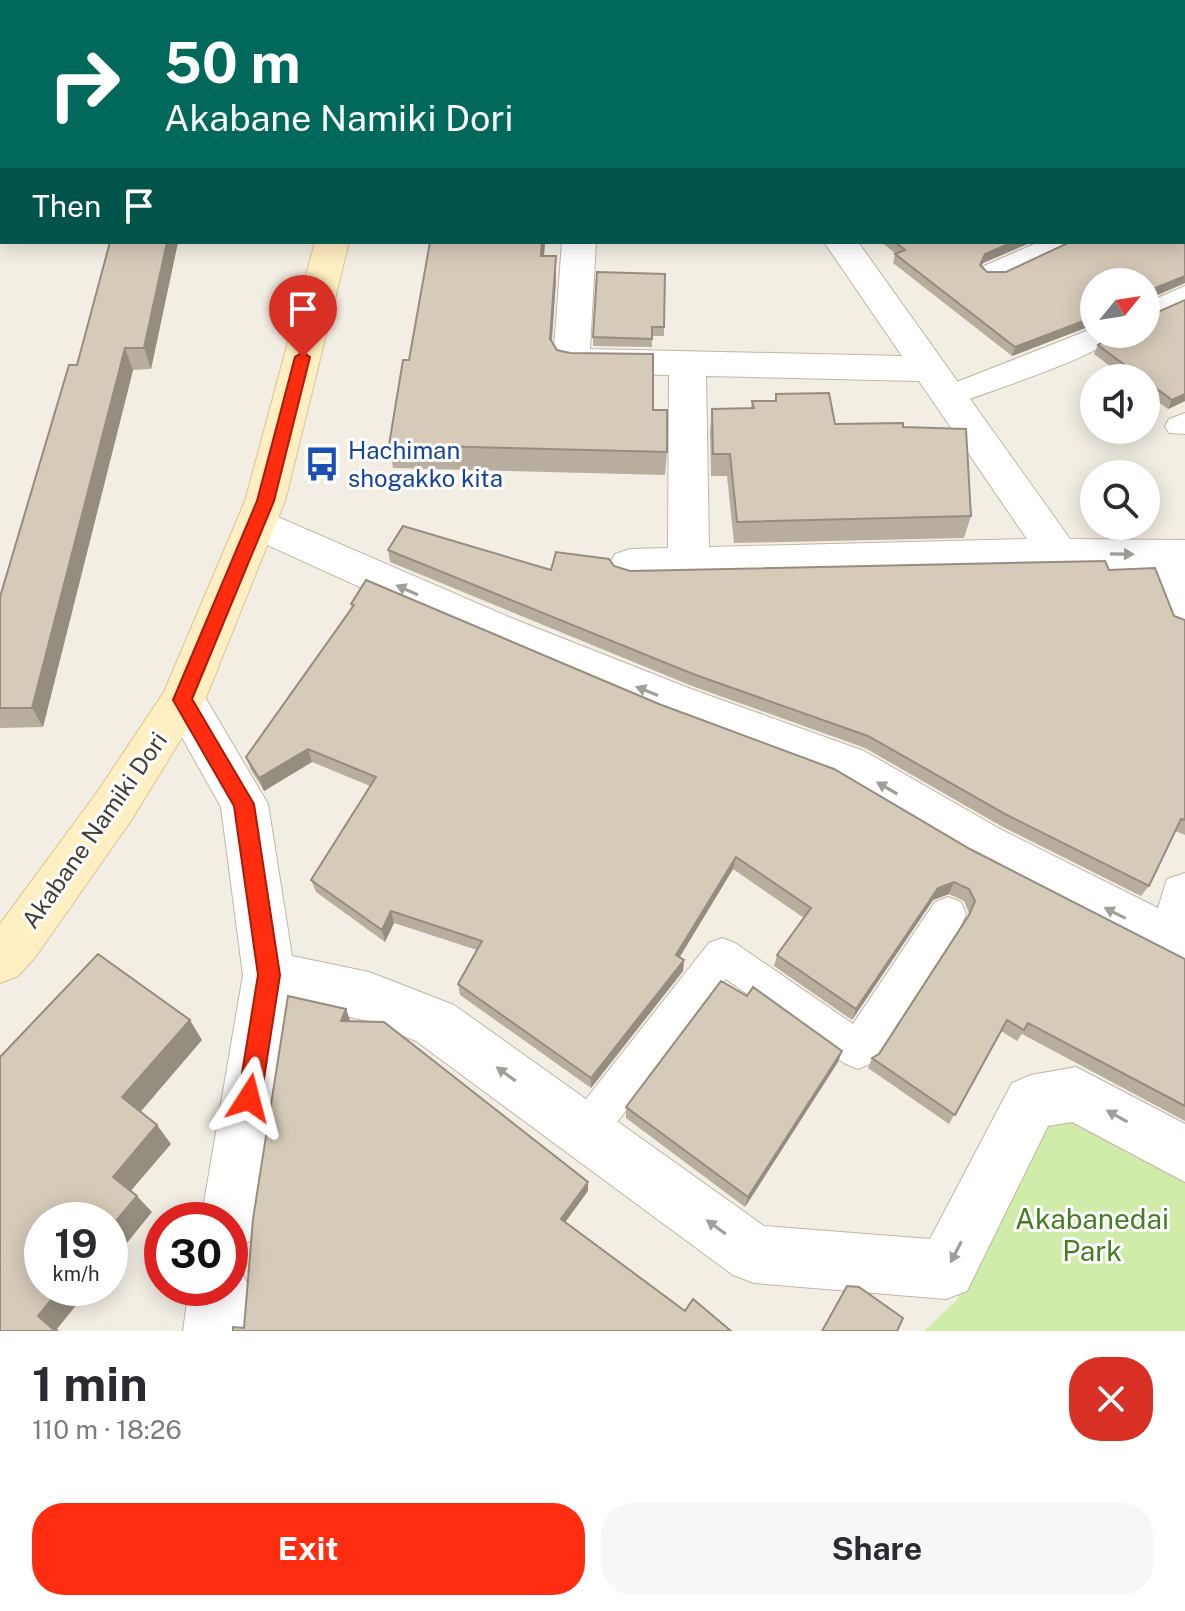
<!DOCTYPE html>
<html lang="en">
<head>
<meta charset="utf-8">
<style>
	body { margin:0; font-family:"Public Sans",sans-serif; background:#f7f7f7; color:#2b2b33; height:100vh; display:flex; flex-direction:column; font-size:30px; white-space:nowrap }
	* { box-sizing:border-box; margin:0 }
	p { font-size:26px; color:#7c7c81 }
	.icon { flex:none; width:44px; height:44px; fill:none; stroke:currentColor; stroke-width:2; stroke-linecap:round; stroke-linejoin:round }
	.map { position:relative; height:1331px; overflow:hidden }
	.side { display:flex; flex-direction:column; background:#fff; flex:1 }
	.side>* { flex:none }
	.top-card { position:absolute; left:0px; top:0px; width:1186px; height:244px; box-shadow:0 4px 20px #0003; background:#00695c; color:#fff; overflow:hidden }
	.needle { width:52px; rotate:60deg }
	.controls { position:absolute; left:1080px; top:268px; display:grid; gap:16px }
	.controls a { display:grid; place-items:center; width:80px; height:80px; border-radius:50%; background:#fff; box-shadow:0 4px 20px #0003; font-size:40px }
	.speed { position:absolute; left:24px; top:1202px; display:flex; gap:16px; font-size:40px; font-weight:700; text-align:center }
	.speed>* { display:grid; place-content:center; width:104px; height:104px; border-radius:50%; background:#fff; box-shadow:0 4px 20px #0003; line-height:1 }
	.speed small { font-size:20px; font-weight:400 }
	.speed .limit { border:12px solid #d22; background:#fff; color:#111 }
	.pin { position:absolute; display:grid; place-items:center; width:68px; height:68px; color:#fff; margin:-82px -34px; border-radius:50% 50% 50% 0; rotate:-45deg; box-shadow:0 0 8px #0007 }
	.pin .icon { rotate:45deg }
	.me { position:absolute; width:88px; margin:-44px; rotate:9deg; stroke-linejoin:round; filter:drop-shadow(0 0 6px #0008) }
	.turn { display:flex; align-items:center; gap:28px; height:168px; padding:0 32px; font-size:36px }
	.turn .icon { width:104px; height:104px; stroke-width:2.5 }
	.turn b { display:block; font-size:56px; line-height:68px }
	.then { display:flex; align-items:center; height:76px; padding:0 32px; background:#0003; gap:16px; font-size:30px }
	.round { display:grid; place-items:center; flex:none; width:84px; height:84px; border-radius:32px; background:#f7f7f7 }
	.head { display:flex; align-items:center; justify-content:space-between; height:136px; padding:0 32px }
	h1 { font-size:48px; font-weight:700; line-height:60px }
	.action { display:flex; gap:16px; margin-top:auto; padding:16px 32px }
	.action a { flex:1; height:92px; border-radius:32px; background:#ff2d0f; color:#fff; font-size:32px; font-weight:700; line-height:92px; text-align:center }
	.action a+a { background:#f7f7f7; color:#2b2b33 }
	.map>svg:first-child { display:block }
</style>
</head>
<body>
<div class="map">
<svg width="1185" height="1331" viewBox="0 0 1185 1331">
	<rect width="100%" height="100%" fill="#f3eee4"/>
	<path fill="#f5d9d6" d="M451,0H1165L452,2Z"/>
	<path fill="#cfeca9" d="M1083,1114L1185,1173V1331H924L957,1300L1044,1118Z"/>
	<g fill="none" stroke-linecap="round" stroke-linejoin="round">
		<g stroke="#c0b6a6" stroke-width="2">
			<path id="lane" d="M1184,21H1185V33H1184Z
				M1039,242H1072L1069,247L1002,278H984L980,272L984,266Z
				M1185,286V304L1146,321V303Z
				M1094,328V334H1117C1104,355 987,392 959,403H939L935,396L939,389Z
				M1185,413V434L1169,433L1165,426L1169,419Z
				M948,897L961,902L966,914L961,926L872,1063L858,1069L844,1063L726,979L599,1146L585,1152L571,1146L565,1132L571,1118L709,943L722,938L735,943L853,1024L935,902Z"/>
		</g>
		<g stroke="#c0b6a6" stroke-width="2">
			<path id="street" d="M562,242H596L590,349L902,356L824,242H858L1070,539L1185,540V632L1170,627L1148,570L630,581L615,576L609,565L615,554L630,549L668,548L669,375L571,373L558,370L553,361ZM706,376L919,381L1027,539L709,547Z
				M257,508L511,618L691,689L864,751L1000,829L1158,908L1167,879L1185,873V970L1160,962L966,859L832,779L659,715L481,642L243,534L237,523L243,512Z
				M183,682L199,687L268,804L292,956L369,972L454,1005L764,1226L930,1239L1012,1083L1031,1075L1076,1067L1185,1124V1182L1072,1122L1048,1126L967,1291L946,1299L754,1283L733,1275L416,1041L368,1021L291,1004L259,1221L250,1241L230,1250V1220H201L243,975L221,807L161,700L167,687Z
				M230,1263L240,1267L249,1288L243,1331H183L189,1288H230Z"/>
		</g>
		<g stroke="#dbc591" stroke-width="2">
			<path id="secondary" d="M116,0H144L115,2Z
				M380,0H408L379,2Z
				M2,158V180L0,181V159Z
				M315,242H349L285,501L205,700L132,819L36,956L18,976L0,983V924L98,791L164,692L245,501Z"/>
		</g>
		<use href="#lane" fill="#fff" fill-rule="evenodd"/>
		<use href="#street" fill="#fff" fill-rule="evenodd"/>
		<use href="#secondary" fill="#ffefc2" fill-rule="evenodd"/>
	</g>
	<path fill="#b8ae9e" d="M110,242H178L151,369L133,370L43,727L0,728V597L77,365Z
		M545,242L544,256H556V280L552,342L557,350L653,410L667,452L665,475L393,468L389,445Z
		M881,242H1032L983,263L981,266L987,272L1185,283L1148,299L1147,314L1185,401L1168,409L1146,393V378H1126L1094,354L1098,345L1146,334L1094,282V327L1093,325L1012,356L893,263L895,254H896Z
		M665,274L664,336H652V347L593,346V337Z
		M776,394L835,424L903,427L971,516L964,538L734,543L727,476H711L710,432L712,409L751,408L752,401H775Z
		M388,550L551,570L614,566L630,571L1109,570L1174,616L1185,620V835L1175,831L1149,886L1141,896L1001,826L865,748L692,686L390,562Z
		M351,604L970,849L1185,959V1121L1022,1034L1017,1041L1001,1031L949,1124L868,1068L872,1058L879,1054L966,921L969,913L964,901L949,894L933,900L852,1020L774,966L777,955L804,918L733,869L680,957L684,960L683,971L591,1088L460,995L458,984L477,950L394,923L385,942L316,892L311,880L370,786L312,762L264,791L251,770L246,757L352,609Z
		M747,996L842,1051L838,1062L745,1207L626,1118V1107Z"/>
	<path fill="#968d81" d="M167,242H178L151,369L144,348Z
		M542,242H545L542,279L541,256Z
		M1013,242H1032L983,263L978,274L980,265L985,254Z
		M556,256V280L550,362V339Z
		M1185,276V283L1146,300L1148,291Z
		M1094,317L1093,325L1012,356L1015,347Z
		M125,348L133,370L43,727L32,708Z
		M1185,394V401L1168,409L1172,400Z
		M308,749L312,762L264,791L259,778Z
		M736,857L733,869L674,966L676,955Z
		M954,882L949,894L933,900L852,1020L856,1009L938,888Z
		M391,911L394,923L385,942L382,930Z
		M684,960L683,971L591,1088V1078Z
		M346,1009L350,1020L345,1033L341,1021Z
		M190,1020L202,1040L137,1116L122,1097Z
		M842,1051L838,1062L745,1207L748,1197Z
		M157,1125L171,1144L129,1193L113,1177Z
		M588,1182V1191L561,1228V1219Z
		M137,1196L152,1212L110,1264V1228Z
		M61,1288H90L57,1329L59,1331H55L38,1316Z"/>
	<path fill="#d6cab8" stroke="#968d81" stroke-width="2" d="M200,0H315L314,2H199Z
		M437,0H455L456,2H437Z
		M1185,30V276L1148,291L1147,314L1151,315L1185,300V394L1172,400L1146,381V378H1142L1098,345L1114,334H1146V282H1094V317L1015,347L895,254L905,250L895,242H1013L985,254L980,265L987,272H1006L1070,242H1184Z
		M110,242H167L144,348H125L32,708H0V597L69,365H77Z
		M430,242H542L541,256H556L550,339L557,350L570,353L653,354V410H667V452L389,445L403,360H409Z
		M597,272L665,274L664,327H652V339L593,337Z
		M829,393L835,424L903,423V427L966,429L971,516L737,522L730,454H713L712,409L754,408L752,401H776V394Z
		M403,526L551,570L556,552L609,559L614,566L630,571L1105,561L1109,570L1155,568L1174,616L1185,620V820L1181,819L1149,886L1007,815L868,736L693,674L388,550Z
		M366,580L659,704L834,769L970,849L1185,959V1106L1028,1023L1024,1030L1007,1020L955,1115L872,1058L879,1054L969,915L975,901L969,889L954,882L938,888L856,1009L777,955L811,908L736,857L676,955L684,960L591,1078L458,984L482,941L391,911L382,930L311,880L376,777L308,749L259,778L246,757L354,605L351,604Z
		M98,954L190,1020L122,1097L157,1125L113,1177L137,1196L110,1228V1220H42V1288H61L38,1316L55,1331H0V1057Z
		M721,981L747,996L753,987L842,1051L748,1197L626,1107Z
		M288,996L346,1009L341,1021L384,1022L588,1182L561,1219L685,1311L693,1299L731,1331H233V1327L244,1328L253,1219Z
		M847,1286L859,1287L903,1318L897,1331H822Z"/>
	<defs><path id="oneway-solid" d="M-6-.8H1V-3.2L6.5 0L1 3.2V.8H-6Z" transform="scale(2)"/></defs>
	<g fill="#a29e99">
		<use href="#oneway-solid" transform="translate(1122 554) rotate(1)"/>
		<use href="#oneway-solid" transform="translate(407 590) rotate(-156)"/>
		<use href="#oneway-solid" transform="translate(647 691) rotate(-158)"/>
		<use href="#oneway-solid" transform="translate(887 788) rotate(-150)"/>
		<use href="#oneway-solid" transform="translate(1115 913) rotate(-153)"/>
		<use href="#oneway-solid" transform="translate(506 1074) rotate(-144)"/>
		<use href="#oneway-solid" transform="translate(1117 1116) rotate(-151)"/>
		<use href="#oneway-solid" transform="translate(716 1227) rotate(-144)"/>
		<use href="#oneway-solid" transform="translate(956 1252) rotate(117)"/>
	</g>
	<path fill="#ff2d0f" stroke="#a61d0a" stroke-width="2" d="M303,352L310,357L274,501L192,699L254,804L280,975L261,1098L257,1106L249,1109L241,1106L238,1098L258,975L234,806L173,700L257,501L295,357Z"/>
	<defs>
		<g id="bus-bare" transform="scale(2.76)"><path d="M-5-6H5V4H4V6H2V4H-2V6H-4V4H-5ZM-3.5-4V0h7V-4ZM-3.5 1.2v1.5H-2V1.2ZM2 1.2v1.5H3.5V1.2Z" fill="#1a4fb4" stroke="#fff" stroke-width="2.5" paint-order="stroke"/></g>
	</defs>
	<g fill-rule="evenodd">
		<use href="#bus-bare" x="322" y="464"/>
	</g>
	<g text-anchor="middle" dominant-baseline="central" stroke-width="6" stroke-linejoin="round" paint-order="stroke">
		<g font-size="24" fill="#164399" stroke="#fff" text-anchor="start">
			<text x="348" y="450">Hachiman<tspan x="348" dy="28">shogakko kita</tspan></text>
		</g>
		<g font-size="24" fill="#463e33" stroke="#fff">
			<text transform="translate(94 830) rotate(-55)">Akabane Namiki Dori</text>
		</g>
		<g font-size="28" fill="#467c22" stroke="#fff">
			<text x="1092" y="1218">Akabanedai<tspan x="1092" dy="32">Park</tspan></text>
		</g>
	</g>
</svg>
<div class="controls">
<a><svg class="needle" viewBox="-14 -14 28 28"><path d="M0-13l5 13h-10z" fill="#e53935"/><path d="M0 13l5-13h-10z" fill="#7c7c81"/></svg></a>
<a><svg class="icon" aria-label="sound" viewBox="0 0 24 24"><path d="M4 9h4l5-4v14l-5-4H4zM17 9q2 3 0 6"/></svg></a>
<a><svg class="icon" aria-label="search" viewBox="0 0 24 24"><circle cx="10" cy="10" r="6"/><path d="M15 15l6 6"/></svg></a>
</div>
<div class="speed"><div>19<small>km/h</small></div><div class="limit">30</div></div>
<div class="pin" style="left:303px;top:357px;background:#d93025"><svg class="icon" aria-label="arrive" viewBox="0 0 24 24"><path d="M6 21V4h12l-3 4 3 4H6"/></svg></div>
<svg class="me" style="left:249px;top:1098px" viewBox="-20 -20 40 40"><path d="M0-17L14 15 0 8-14 15z" fill="#ff2d0f" stroke="#fff" stroke-width="4"/></svg>
<div class="top-card">
<div class="turn"><svg class="icon" aria-label="right" viewBox="0 0 24 24"><path d="M7 20v-9h11M14 6l5 5-5 5"/></svg><div><b>50 m</b>Akabane Namiki Dori</div></div>
<div class="then">Then<svg class="icon" aria-label="arrive" viewBox="0 0 24 24"><path d="M6 21V4h12l-3 4 3 4H6"/></svg></div>
</div>
</div>
<section class="side">
<div class="head"><div><h1>1 min</h1><p>110 m · 18:26</p></div><a class="round" style="background:#d93025;color:#fff"><svg class="icon" aria-label="close" viewBox="0 0 24 24"><path d="M6 6l12 12M18 6L6 18"/></svg></a></div>
<div class="action"><a>Exit</a><a>Share</a></div>
</section>
</body>
</html>
